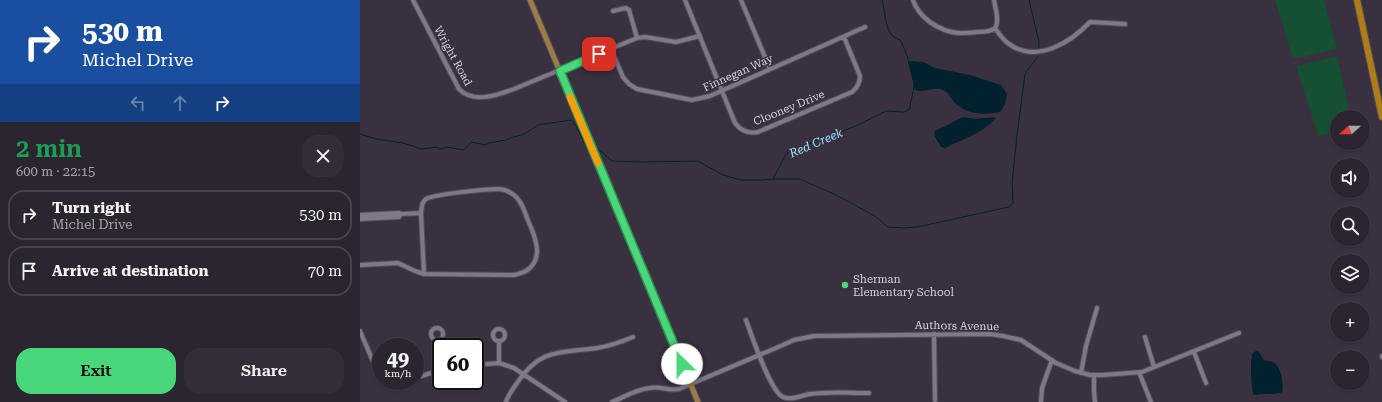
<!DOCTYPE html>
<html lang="en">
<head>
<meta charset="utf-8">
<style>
	body { margin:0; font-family:"Roboto Serif",serif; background:#332d38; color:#f1f3f6; height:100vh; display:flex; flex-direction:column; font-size:15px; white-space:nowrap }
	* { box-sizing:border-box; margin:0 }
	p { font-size:13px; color:#a6a5ab }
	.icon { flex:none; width:22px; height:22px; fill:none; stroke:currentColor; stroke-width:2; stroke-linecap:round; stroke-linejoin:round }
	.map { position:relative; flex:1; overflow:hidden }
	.sheet { display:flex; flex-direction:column; background:#2b2530; width:360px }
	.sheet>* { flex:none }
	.banner { background:#1a4fa0; color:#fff; overflow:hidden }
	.needle { width:26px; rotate:249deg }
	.buttons { position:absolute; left:970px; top:110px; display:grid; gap:8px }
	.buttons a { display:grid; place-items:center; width:40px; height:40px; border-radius:50%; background:#2b2530; box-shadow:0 1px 3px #0004,0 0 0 1px #47424c; font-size:20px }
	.speed { position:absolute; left:12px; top:338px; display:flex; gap:8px; font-size:20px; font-weight:700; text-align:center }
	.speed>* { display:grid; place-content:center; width:52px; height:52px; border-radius:50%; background:#2b2530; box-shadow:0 1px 3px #0004,0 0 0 1px #47424c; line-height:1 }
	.speed small { font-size:10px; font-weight:400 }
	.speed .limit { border:2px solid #111; border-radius:6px; background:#fff; color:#111 }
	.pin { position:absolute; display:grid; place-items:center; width:34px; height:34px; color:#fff; margin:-17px; border-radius:8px; box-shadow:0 2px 6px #0006 }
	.me { position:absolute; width:44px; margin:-22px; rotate:337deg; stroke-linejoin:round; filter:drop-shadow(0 0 3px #0008) }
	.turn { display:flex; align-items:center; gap:14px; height:84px; padding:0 16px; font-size:18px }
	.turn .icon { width:52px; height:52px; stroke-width:2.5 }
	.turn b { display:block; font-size:28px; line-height:34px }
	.lanes { display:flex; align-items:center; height:38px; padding:0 16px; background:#0003; justify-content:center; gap:20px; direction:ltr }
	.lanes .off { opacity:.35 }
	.round { display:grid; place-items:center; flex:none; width:42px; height:42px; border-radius:16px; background:#332d38 }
	.overview { display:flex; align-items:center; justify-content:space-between; height:68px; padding:0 16px }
	h1 { font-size:24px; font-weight:600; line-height:30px; color:#1e9e55 }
	.action { display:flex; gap:8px; margin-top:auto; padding:8px 16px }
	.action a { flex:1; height:46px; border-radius:16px; background:#48d779; color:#111; font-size:16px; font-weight:600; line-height:46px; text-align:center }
	.action a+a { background:#332d38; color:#f1f3f6 }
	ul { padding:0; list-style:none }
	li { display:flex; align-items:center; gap:12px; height:50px; margin:0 8px 6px; padding:0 8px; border:2px solid #47424c; border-radius:16px }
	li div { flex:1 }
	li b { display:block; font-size:15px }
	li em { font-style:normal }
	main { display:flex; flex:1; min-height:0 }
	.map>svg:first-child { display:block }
</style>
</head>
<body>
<main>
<section class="sheet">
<div class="banner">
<div class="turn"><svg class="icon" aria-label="right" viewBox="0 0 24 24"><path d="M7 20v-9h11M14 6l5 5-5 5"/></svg><div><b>530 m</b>Michel Drive</div></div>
<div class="lanes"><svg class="icon off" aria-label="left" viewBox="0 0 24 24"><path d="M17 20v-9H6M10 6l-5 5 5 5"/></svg><svg class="icon off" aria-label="ahead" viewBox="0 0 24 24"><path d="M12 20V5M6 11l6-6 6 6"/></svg><svg class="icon" aria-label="right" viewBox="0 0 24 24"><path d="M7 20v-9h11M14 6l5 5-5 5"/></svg></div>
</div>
<div class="overview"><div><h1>2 min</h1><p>600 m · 22:15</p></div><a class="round"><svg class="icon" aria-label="close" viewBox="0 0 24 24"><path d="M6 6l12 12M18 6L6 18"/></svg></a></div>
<ul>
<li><svg class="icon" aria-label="right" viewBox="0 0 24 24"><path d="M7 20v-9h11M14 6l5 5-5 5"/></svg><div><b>Turn right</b><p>Michel Drive</p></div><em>530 m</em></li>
<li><svg class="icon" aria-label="arrive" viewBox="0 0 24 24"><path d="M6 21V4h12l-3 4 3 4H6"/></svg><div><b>Arrive at destination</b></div><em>70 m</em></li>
</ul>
<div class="action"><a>Exit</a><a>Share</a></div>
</section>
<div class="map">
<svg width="1022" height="402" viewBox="0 0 1022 402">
	<rect width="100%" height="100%" fill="#393140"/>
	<path fill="#145031" d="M915,0H964L977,49L933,59Z
		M977,56L991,117H977V132L958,136L936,66Z"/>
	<path fill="#00212d" d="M552,61L563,62L575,68L610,75L641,85L647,94L645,104L640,112C625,115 607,115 595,103C592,100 589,93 585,91C575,85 565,94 555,90L548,62Z
		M603,117L615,119L634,117L636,118C623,133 601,140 585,148L581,147L574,135L575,131C585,127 593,122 603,117Z
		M896,351L899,352L904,360C907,361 911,361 913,362C921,365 924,385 922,392C914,396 905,392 896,395L893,394C891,380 890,367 892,354Z"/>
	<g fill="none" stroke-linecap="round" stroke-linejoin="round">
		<path stroke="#00212d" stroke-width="1" d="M669,0L679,42V50
			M0,134L16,139L43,143L62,149L76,147L82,149L87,147L104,150L111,142L125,145L129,143L146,140L153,137L162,135L169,131L178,125L211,120C218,126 221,137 226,146L228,147
			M237,150L241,151L252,161L280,162L338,161L361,174L380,180H403L413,179L426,154L432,150L496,126L526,111L544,112L550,109C550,100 554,93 554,84C553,70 546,53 541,41C539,39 535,38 533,36C525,30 525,10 522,0
			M413,179H440L476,195L515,216L528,227L544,228L557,227L649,207L653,203L652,184L657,135L665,74L678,56V53"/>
		<g stroke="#534d59" stroke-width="6">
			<path id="minor" d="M53,0L99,89C113,104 138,95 154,89L277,38L285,37L316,42L340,36
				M325,0L375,123C381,131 388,134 398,132L492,92C497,88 500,83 500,76L484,37
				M381,0L410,69
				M553,0C559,18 579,31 598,33C605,33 611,33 617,32C622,32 631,32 635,28C640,22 635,7 634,0
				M253,11L266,8L269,10L277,38
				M635,28C639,34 643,40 649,44C677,64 711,42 730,22L765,24
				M251,49L263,77L269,84L277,89L332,100L350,96L505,27
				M41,214L61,213
				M0,215L39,213L41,214L39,217L0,219
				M0,265L38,263L55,271L64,274L154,275C158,274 162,273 166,271C186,258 174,234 167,218C164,209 160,198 151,193C148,191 143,189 139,189C127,189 75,194 66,199C61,203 62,207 61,213L64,274
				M386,320C392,336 410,391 423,397C431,401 443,395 450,394C469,391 490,393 509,393
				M71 334a6 6 0 1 1 12 0a6 6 0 1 1-12 0Z
				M133 335a6 6 0 1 1 12 0a6 6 0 1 1-12 0Z
				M0,331L21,380
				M574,334L575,400
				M785,337L794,367
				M78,341L81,354
				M834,352L846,383
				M1022,356V357
				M139,363V341
				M115,365L139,363L154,368L205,402
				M779,372L791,402
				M721,373L726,346L737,308
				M734,375V391L735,402
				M55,378L81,370
				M22,381C28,388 36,384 44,381
				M146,402C148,395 153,389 157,383C180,348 200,353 237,348C250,346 261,342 273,337
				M252,402C264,397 277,389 290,388C300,386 309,391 319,389L423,345L434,340L454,336L630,334L643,336L661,340L696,363L715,371L730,375H743L782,372L879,333
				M681,402L682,388L692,360"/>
		</g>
		<g stroke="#534d59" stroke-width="7">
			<path id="major" d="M170,0L338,402"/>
		</g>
		<g stroke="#534d59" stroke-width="8">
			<path id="highway" d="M997,0L1022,117"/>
		</g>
		<use href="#minor" stroke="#807789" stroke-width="4"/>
		<use href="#major" stroke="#9c7b45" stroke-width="5"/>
		<use href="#highway" stroke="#ae7d17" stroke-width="6"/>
	</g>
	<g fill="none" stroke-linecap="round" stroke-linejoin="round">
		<g stroke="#2f8c4f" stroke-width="10">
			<path id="route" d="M239,54L200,71L322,364"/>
		</g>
		<use href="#route" stroke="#48d779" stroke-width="7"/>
		<path stroke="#f59e0b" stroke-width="7" d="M210,97L238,163"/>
	</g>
	<circle fill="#48d779" stroke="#393140" stroke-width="1.5" cx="485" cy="285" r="4"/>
	<g text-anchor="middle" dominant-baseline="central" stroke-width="3" stroke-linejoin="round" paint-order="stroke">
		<g font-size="11" fill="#d6d1db" stroke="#393140">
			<text transform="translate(93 56) rotate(61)">Wright Road</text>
			<text transform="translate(378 73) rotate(-24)">Finnegan Way</text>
			<text transform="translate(429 108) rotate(-22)">Clooney Drive</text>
			<text transform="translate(597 326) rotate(1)">Authors Avenue</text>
		</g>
		<g font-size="11" fill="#d6d1db" stroke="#393140" text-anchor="start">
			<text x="493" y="279">Sherman<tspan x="493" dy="13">Elementary School</tspan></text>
		</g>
		<g font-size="12" font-style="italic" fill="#96e0ff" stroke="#393140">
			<text transform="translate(456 143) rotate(-23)">Red Creek</text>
		</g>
	</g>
</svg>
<div class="buttons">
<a><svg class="needle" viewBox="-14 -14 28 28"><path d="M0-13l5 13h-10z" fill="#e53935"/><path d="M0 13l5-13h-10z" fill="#a6a5ab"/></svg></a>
<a><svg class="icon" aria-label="sound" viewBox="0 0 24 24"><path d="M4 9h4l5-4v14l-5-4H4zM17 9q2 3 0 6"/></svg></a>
<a><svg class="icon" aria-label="search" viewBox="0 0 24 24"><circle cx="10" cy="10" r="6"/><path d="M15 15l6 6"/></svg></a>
<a><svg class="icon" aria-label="layers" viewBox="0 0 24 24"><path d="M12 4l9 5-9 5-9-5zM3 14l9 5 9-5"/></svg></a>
<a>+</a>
<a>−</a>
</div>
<div class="speed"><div>49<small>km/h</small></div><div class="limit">60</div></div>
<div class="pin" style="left:239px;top:54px;background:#d93025"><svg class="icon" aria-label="arrive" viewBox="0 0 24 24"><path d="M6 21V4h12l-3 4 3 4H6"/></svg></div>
<svg class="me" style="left:322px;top:364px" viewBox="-20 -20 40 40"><circle r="19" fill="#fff"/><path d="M0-13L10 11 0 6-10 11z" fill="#48d779"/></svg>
</div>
</main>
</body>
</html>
